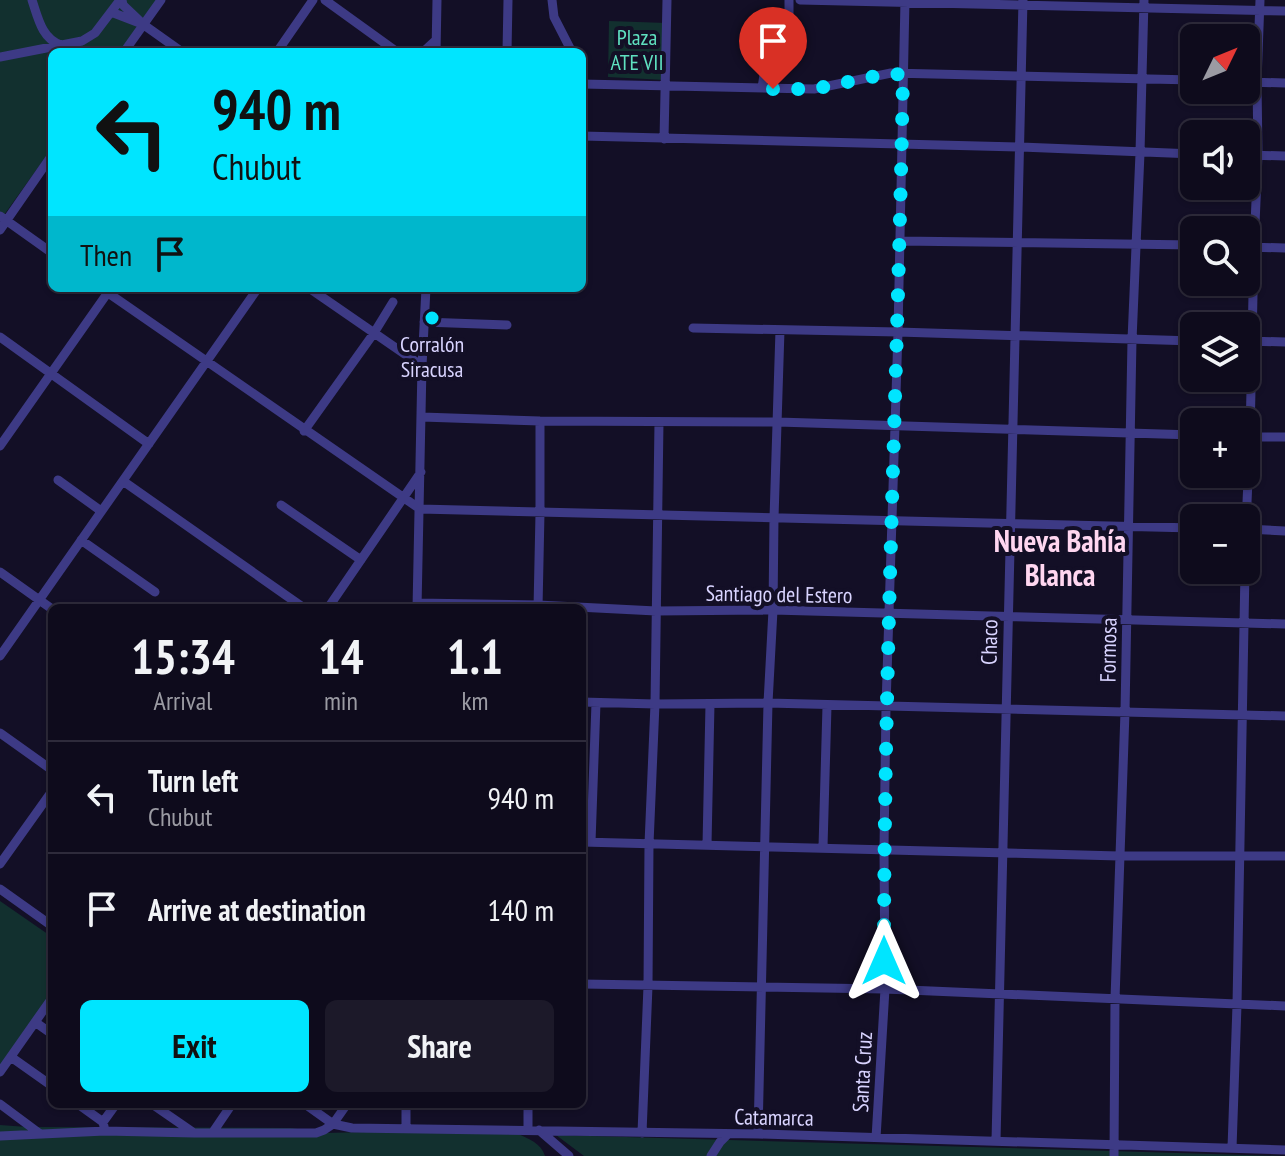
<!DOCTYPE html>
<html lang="en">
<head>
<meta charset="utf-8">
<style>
	body { margin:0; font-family:"PT Sans Narrow",sans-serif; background:#1c1929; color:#f1f3f6; height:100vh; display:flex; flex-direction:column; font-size:30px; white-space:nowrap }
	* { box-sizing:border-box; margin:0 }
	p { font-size:26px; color:#9b9ba3 }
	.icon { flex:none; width:44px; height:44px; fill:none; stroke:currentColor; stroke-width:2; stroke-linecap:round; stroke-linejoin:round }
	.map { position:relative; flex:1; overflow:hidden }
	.details { position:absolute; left:48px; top:604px; width:538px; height:504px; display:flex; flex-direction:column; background:#0e0b1c; border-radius:12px; box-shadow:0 2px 6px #0004,0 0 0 2px #2e2b3b }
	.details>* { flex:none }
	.guide { position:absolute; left:48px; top:48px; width:538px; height:244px; border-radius:12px; box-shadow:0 2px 6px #0004,0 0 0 2px #2e2b3b; background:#00e5ff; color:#111; overflow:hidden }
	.needle { width:52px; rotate:47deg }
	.fabs { position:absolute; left:1180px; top:24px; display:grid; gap:16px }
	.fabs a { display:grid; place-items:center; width:80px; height:80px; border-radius:12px; background:#0e0b1c; box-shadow:0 2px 6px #0004,0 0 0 2px #2e2b3b; font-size:40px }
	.pin { position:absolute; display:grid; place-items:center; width:68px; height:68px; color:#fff; margin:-82px -34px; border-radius:50% 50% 50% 0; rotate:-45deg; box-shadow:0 0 8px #0007 }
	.pin .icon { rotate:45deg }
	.me { position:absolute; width:88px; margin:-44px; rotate:0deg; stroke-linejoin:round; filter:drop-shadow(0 0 6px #0008) }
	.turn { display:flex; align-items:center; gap:28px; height:168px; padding:0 32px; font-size:36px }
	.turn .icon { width:104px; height:104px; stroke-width:2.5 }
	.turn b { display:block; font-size:56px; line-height:68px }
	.then { display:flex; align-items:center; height:76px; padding:0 32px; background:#0003; gap:16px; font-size:30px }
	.eta { display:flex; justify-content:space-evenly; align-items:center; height:136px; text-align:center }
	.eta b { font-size:48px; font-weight:700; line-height:56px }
	.cta { display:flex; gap:16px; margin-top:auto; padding:16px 32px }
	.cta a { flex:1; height:92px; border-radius:12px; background:#00e5ff; color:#111; font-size:32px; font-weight:700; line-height:92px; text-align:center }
	.cta a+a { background:#1c1929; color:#f1f3f6 }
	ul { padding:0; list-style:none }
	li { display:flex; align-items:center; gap:24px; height:112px; padding:0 32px; border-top:2px solid #2e2b3b }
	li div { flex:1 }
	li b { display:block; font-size:30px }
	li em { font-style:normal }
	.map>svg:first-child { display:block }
</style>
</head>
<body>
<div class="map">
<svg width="1285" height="1156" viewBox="0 0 1285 1156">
	<rect width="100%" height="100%" fill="#130f26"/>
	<path fill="#12302f" d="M0,0H157L120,52H52V148L4,215L0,213Z
		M609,21L666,23L665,80L608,77Z
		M0,901L52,937V993L0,1067Z
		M0,1125L27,1127L291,1128L325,1133L406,1131L518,1134C529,1139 541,1143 545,1156H0Z
		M556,1135L1285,1156H584Z"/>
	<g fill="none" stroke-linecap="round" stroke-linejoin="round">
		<path stroke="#3d3a85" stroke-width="9" d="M32,0C38,18 42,39 61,45
			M122,0L123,5L144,25L182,52
			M325,0L397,52
			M552,0L554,17L572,52
			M800,0L1285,11
			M111,12L137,22
			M124,52L161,0
			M277,52L313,0
			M423,52L436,40
			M436,52L437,0
			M507,52L508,0
			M0,57L82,41L95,33L120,0
			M1246,82L1285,83
			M582,84L814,89L891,73L1194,80
			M762,88L766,62L786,30L789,18V0
			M582,136L1021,147L1194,154
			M664,139L667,0
			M1246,155L1285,156
			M0,216L52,253
			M0,230L52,155
			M900,241L1194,245
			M1246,247L1285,248
			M101,288L420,509L1194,528
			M309,288L422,366
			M424,322L507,325
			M693,328L898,332L1194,341
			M0,337L149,444
			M1246,341L1285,342
			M422,417L540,421L778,422L1194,435
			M304,431L374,333L393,302
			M1246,437H1285
			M0,446L111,288
			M58,480L101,511
			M123,481L304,608
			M281,505L361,560
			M1246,524L1250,437L1254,247L1258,155L1257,82L1260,0
			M1246,529L1285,531
			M81,540L155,592
			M0,572L52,609
			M417,603L538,605L656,611L773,610L1285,624
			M328,608L421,472
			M417,608L422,366L426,288
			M538,608L540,513V421
			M0,656L258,288
			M582,702L655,704L768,703L1285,716
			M0,733L52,770
			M582,842L1119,856H1285
			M591,842L596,703
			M707,845L710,704
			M823,847L827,706
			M0,864L52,791
			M0,889L52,926
			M582,984L885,989L1285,1006
			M35,1022L52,1034
			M11,1057L52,1086
			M0,1072L52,998
			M0,1104L39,1133
			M78,1104L103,1122L105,1131
			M152,1104L194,1133
			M305,1104L333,1124L347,1104
			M528,1104V1130
			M103,1122L116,1104
			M406,1128V1104
			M539,1130L569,1156
			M213,1132L232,1104
			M642,1133L648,986L649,844L655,704L659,422
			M758,1134L768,703L773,610L774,518L780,330
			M0,1136L105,1131L194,1133H316L324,1130L333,1124L352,1128L758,1134L1285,1150
			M876,1138L885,989L884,849L886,706L898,332L905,0
			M996,1141L1023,0
			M1232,1148L1237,1005L1245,570
			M711,1156L720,1142L728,1134
			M1114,1156L1115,999L1125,712L1132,340L1140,153L1144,0"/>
	</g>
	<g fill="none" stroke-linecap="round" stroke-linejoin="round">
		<path stroke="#00e5ff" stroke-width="14" stroke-dasharray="0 25.2" d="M773,89H814L881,75L903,74C898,370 884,665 884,961"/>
	</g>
	<circle fill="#00e5ff" stroke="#130f26" stroke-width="3" cx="432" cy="318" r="8"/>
	<g text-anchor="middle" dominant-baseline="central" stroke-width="8" stroke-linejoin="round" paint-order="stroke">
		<g font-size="22" fill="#5fe0c0" stroke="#130f26">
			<text x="637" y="37">Plaza<tspan x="637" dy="25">ATE VII</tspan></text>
		</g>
		<g font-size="22" fill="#d9d4ff" stroke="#130f26">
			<text x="432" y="344">Corralón<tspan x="432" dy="25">Siracusa</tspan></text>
		</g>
		<g font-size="22" fill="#d9d4ff" stroke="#130f26">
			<text transform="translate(779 594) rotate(1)">Santiago del Estero</text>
			<text transform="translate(989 642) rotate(-89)">Chaco</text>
			<text transform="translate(1108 650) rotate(-89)">Formosa</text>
			<text transform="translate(862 1072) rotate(-87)">Santa Cruz</text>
			<text transform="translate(774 1117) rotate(1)">Catamarca</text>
		</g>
		<g font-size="30" font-weight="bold" fill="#ffd6f0" stroke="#130f26">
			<text x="1060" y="540">Nueva Bahía<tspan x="1060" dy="34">Blanca</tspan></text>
		</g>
	</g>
</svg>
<div class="fabs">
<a><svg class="needle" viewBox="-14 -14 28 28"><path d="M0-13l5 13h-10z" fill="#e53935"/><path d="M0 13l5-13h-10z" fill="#9b9ba3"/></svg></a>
<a><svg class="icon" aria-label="sound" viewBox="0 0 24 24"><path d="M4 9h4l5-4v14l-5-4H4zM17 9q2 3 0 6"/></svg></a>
<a><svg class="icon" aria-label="search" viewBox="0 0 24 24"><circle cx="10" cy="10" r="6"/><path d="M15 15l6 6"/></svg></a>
<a><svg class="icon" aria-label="layers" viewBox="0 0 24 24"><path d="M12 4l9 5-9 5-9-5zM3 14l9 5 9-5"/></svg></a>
<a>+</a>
<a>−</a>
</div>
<div class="pin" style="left:773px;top:89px;background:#d93025"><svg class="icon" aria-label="arrive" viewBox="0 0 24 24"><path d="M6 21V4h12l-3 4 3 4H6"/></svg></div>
<svg class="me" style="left:884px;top:961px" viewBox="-20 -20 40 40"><path d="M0-17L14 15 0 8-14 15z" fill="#00e5ff" stroke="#fff" stroke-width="4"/></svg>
<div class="guide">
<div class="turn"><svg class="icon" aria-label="left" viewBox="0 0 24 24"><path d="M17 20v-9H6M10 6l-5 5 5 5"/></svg><div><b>940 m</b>Chubut</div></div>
<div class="then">Then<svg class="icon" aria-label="arrive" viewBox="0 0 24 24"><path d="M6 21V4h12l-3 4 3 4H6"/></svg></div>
</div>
<section class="details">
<div class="eta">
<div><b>15:34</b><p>Arrival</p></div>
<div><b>14</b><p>min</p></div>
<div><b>1.1</b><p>km</p></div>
</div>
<ul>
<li><svg class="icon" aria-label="left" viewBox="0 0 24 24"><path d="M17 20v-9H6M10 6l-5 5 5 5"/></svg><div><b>Turn left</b><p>Chubut</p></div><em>940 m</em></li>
<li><svg class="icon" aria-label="arrive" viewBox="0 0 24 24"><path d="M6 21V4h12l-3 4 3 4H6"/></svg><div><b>Arrive at destination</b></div><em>140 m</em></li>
</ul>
<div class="cta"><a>Exit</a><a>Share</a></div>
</section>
</div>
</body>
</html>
